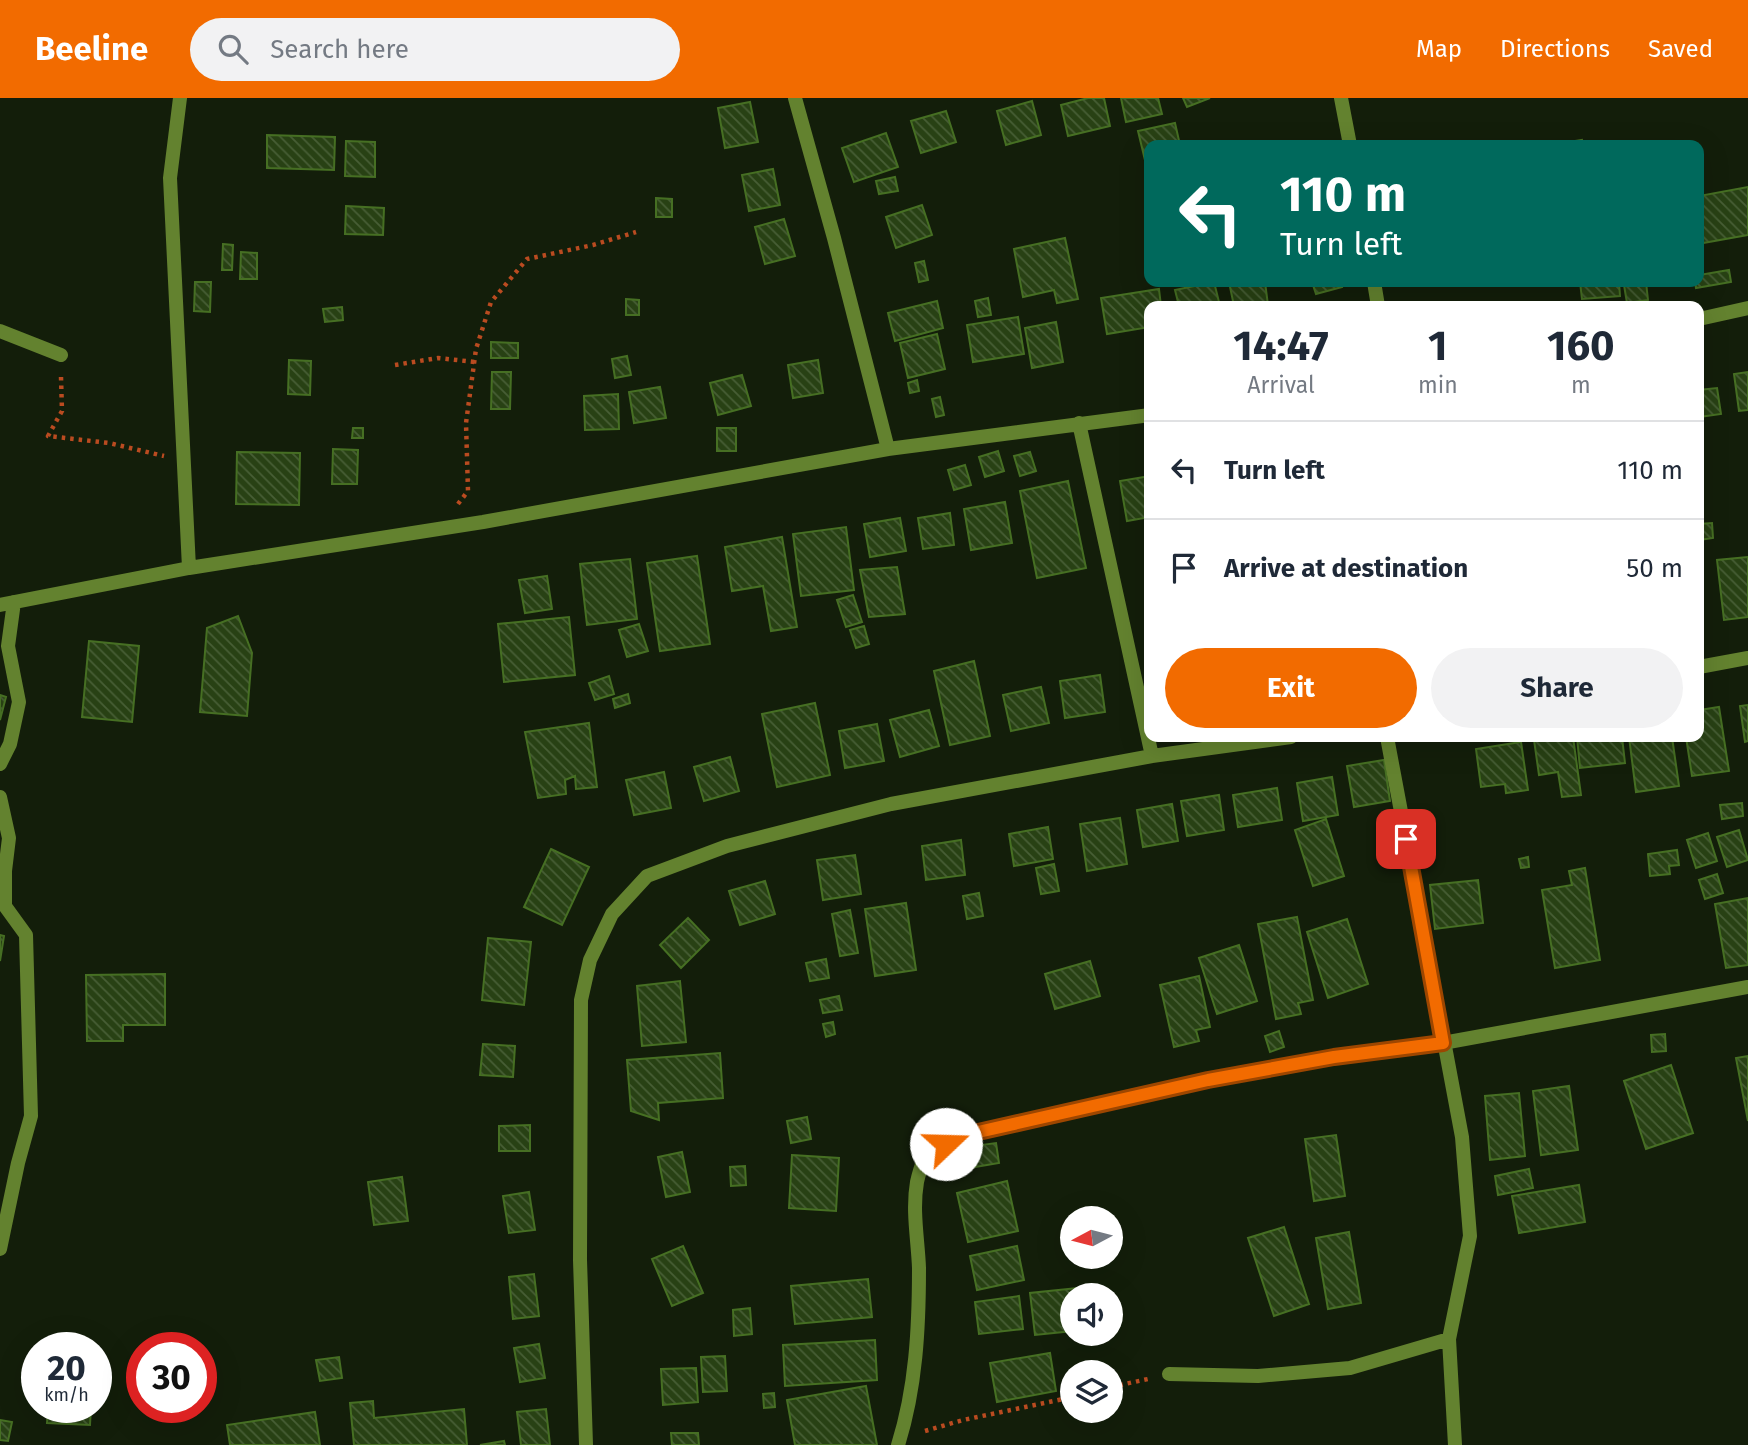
<!DOCTYPE html>
<html lang="en">
<head>
<meta charset="utf-8">
<style>
	body { margin:0; font-family:"Fira Sans",sans-serif; background:#f2f2f3; color:#1f2937; height:100vh; display:flex; flex-direction:column; font-size:26px; white-space:nowrap }
	* { box-sizing:border-box; margin:0 }
	p { font-size:23px; color:#747a83 }
	.icon { flex:none; width:38px; height:38px; fill:none; stroke:currentColor; stroke-width:2; stroke-linecap:round; stroke-linejoin:round }
	.map { position:relative; flex:1; overflow:hidden }
	.sheet { position:absolute; left:1144px; top:203px; width:560px; height:441px; display:flex; flex-direction:column; background:#fff; border-radius:14px; box-shadow:0 7px 28px #0002 }
	.sheet>* { flex:none }
	.guide { position:absolute; left:1144px; top:42px; width:560px; height:147px; border-radius:14px; box-shadow:0 7px 28px #0002; background:#00695c; color:#fff; overflow:hidden }
	.needle { width:46px; rotate:263deg }
	.tools { position:absolute; left:1060px; top:1108px; display:grid; gap:14px }
	.tools a { display:grid; place-items:center; width:63px; height:63px; border-radius:50%; background:#fff; box-shadow:0 7px 28px #0002; font-size:35px }
	.speed { position:absolute; left:21px; top:1234px; display:flex; gap:14px; font-size:35px; font-weight:700; text-align:center }
	.speed>* { display:grid; place-content:center; width:91px; height:91px; border-radius:50%; background:#fff; box-shadow:0 7px 28px #0002; line-height:1 }
	.speed small { font-size:18px; font-weight:400 }
	.speed .limit { border:10px solid #d22; background:#fff; color:#111 }
	.pin { position:absolute; display:grid; place-items:center; width:60px; height:60px; color:#fff; margin:-30px; border-radius:14px; box-shadow:0 4px 10px #0006 }
	.me { position:absolute; width:77px; margin:-38px; rotate:69deg; stroke-linejoin:round; filter:drop-shadow(0 0 5px #0008) }
	.turn { display:flex; align-items:center; gap:24px; height:147px; padding:0 21px; font-size:32px }
	.turn .icon { width:91px; height:91px; stroke-width:2.5 }
	.turn b { display:block; font-size:49px; line-height:60px }
	.eta { display:flex; justify-content:space-evenly; align-items:center; height:119px; text-align:center }
	.eta b { font-size:42px; font-weight:700; line-height:49px }
	.action { display:flex; gap:14px; margin-top:auto; padding:14px 21px }
	.action a { flex:1; height:80px; border-radius:42px; background:#f26b00; color:#fff; font-size:28px; font-weight:700; line-height:80px; text-align:center }
	.action a+a { background:#f2f2f3; color:#1f2937 }
	ul { padding:0; list-style:none }
	li { display:flex; align-items:center; gap:21px; height:98px; padding:0 21px; border-top:2px solid #e0e1e3 }
	li div { flex:1 }
	li b { display:block; font-size:26px }
	li em { font-style:normal }
	header { display:flex; align-items:center; gap:42px; box-sizing:border-box; height:98px; padding:0 35px; background:#f26b00; color:#fff }
	header strong { font-size:33px }
	nav { display:flex; gap:38px; margin-inline-start:auto; font-size:24px }
	.search { width:490px; height:63px; background:#f2f2f3; display:flex; align-items:center; gap:18px; box-sizing:border-box; padding:0 24px; border-radius:38px; color:#747a83; font-size:26px }
	.map>svg:first-child { display:block }
</style>
</head>
<body>
<header>
<strong>Beeline</strong>
<div class="search"><svg class="icon" aria-label="search" viewBox="0 0 24 24"><circle cx="10" cy="10" r="6"/><path d="M15 15l6 6"/></svg>Search here</div>
<nav><a>Map</a><a>Directions</a><a>Saved</a></nav>
</header>
<div class="map">
<svg width="1748" height="1347" viewBox="0 0 1748 1347">
	<defs>
		<pattern id="building-back-hatch" width="6" height="6" patternUnits="userSpaceOnUse" patternTransform="scale(1.75)"><rect width="6" height="6" fill="#284114"/><path d="M-1 5l2 2M0 0l6 6M5-1l2 2" fill="none" stroke="#475e35"/></pattern>
	</defs>
	<rect width="100%" height="100%" fill="#131e0a"/>
	<path fill="url(#building-back-hatch)" stroke="#466f23" stroke-width="2" d="M1088,0H1104L1110,28L1068,38L1061,7Z
		M1121,0H1158L1162,16L1126,24Z
		M1183,0H1210L1187,9Z
		M1032,3L1041,37L1006,47L997,13Z
		M750,4L758,44L725,50L718,10Z
		M946,13L956,44L921,55L911,23Z
		M1175,25L1180,47H1150V83L1138,33Z
		M886,35L898,69L854,84L842,50Z
		M267,37L335,39L334,72L267,70Z
		M1582,42L1583,47H1550Z
		M346,43L375,44V79L345,78Z
		M773,71L780,107L749,113L742,77Z
		M895,79L898,93L879,96L876,83Z
		M1748,89V137L1703,145L1699,123V98Z
		M656,100L672,101V119H656Z
		M922,107L932,137L896,150L886,119Z
		M346,108L384,110L383,137L345,136Z
		M784,121L795,158L765,166L755,129Z
		M1065,140L1078,201L1057,205L1054,192L1023,199L1014,151Z
		M223,146L233,147L232,172H222Z
		M241,154L257,155V181H240Z
		M924,163L928,182L919,184L915,165Z
		M1729,172L1731,184L1696,190L1695,184H1699V177Z
		M195,184H211L210,214L194,213Z
		M1214,184L1220,208H1179L1175,192Z
		M1229,184H1265L1268,207L1234,208Z
		M1312,184H1341L1342,189L1316,196Z
		M1580,184H1619L1620,198L1582,201Z
		M1646,184L1648,202L1627,205L1624,187Z
		M1159,191L1161,208H1150V229L1107,236L1101,200Z
		M988,200L991,217L978,219L975,203Z
		M626,201L639,202V217H626Z
		M937,203L943,230L895,243L888,215Z
		M342,209L343,222L325,224L323,211Z
		M1018,219L1024,256L973,264L967,227Z
		M1056,224L1063,264L1032,270L1025,230Z
		M937,236L945,271L908,280L900,245Z
		M491,244L518,245V260H491Z
		M627,258L631,277L615,280L612,261Z
		M289,262L311,263L310,297L288,296Z
		M818,262L823,295L793,300L788,267Z
		M492,274H511L510,311H491Z
		M1748,274V312L1739,313L1734,276Z
		M742,277L751,308L718,317L710,285Z
		M917,282L919,293L910,295L908,285Z
		M660,289L666,320L634,325L629,294Z
		M1717,290L1721,316L1699,319V292Z
		M618,296L619,331L585,332L584,298Z
		M940,299L944,317L936,319L932,301Z
		M353,330H363V340H352Z
		M717,330H736V353H717Z
		M333,351L358,352L357,386H332Z
		M998,353L1004,373L985,379L979,359Z
		M237,354L300,355L299,407L236,406Z
		M1030,354L1036,373L1020,378L1014,358Z
		M965,367L971,387L954,392L948,372Z
		M1150,378V419L1127,423L1120,383Z
		M1068,383L1086,470L1037,480L1020,393Z
		M1005,404L1012,445L971,452L964,411Z
		M950,415L954,447L923,451L918,420Z
		M900,420L906,453L870,459L864,426Z
		M1712,425L1713,440L1699,442V426Z
		M846,429L854,492L801,498L793,436Z
		M782,439L797,529L771,533L763,488L732,493L725,449Z
		M697,458L710,546L660,553L647,465Z
		M1748,459V519L1724,522L1717,462Z
		M630,461L637,521L587,527L580,466Z
		M897,469L905,516L869,519L860,472Z
		M547,478L552,511L525,515L519,482Z
		M853,497L862,524L846,529L837,502Z
		M238,518L252,555L247,618L200,614L207,530Z
		M569,519L575,577L504,584L498,526Z
		M639,526L648,553L627,559L619,532Z
		M864,528L869,546L856,550L850,532Z
		M89,543L139,548L132,624L82,619Z
		M974,563L990,638L950,647L934,573Z
		M1100,577L1105,614L1065,620L1060,583Z
		M609,578L614,596L595,602L589,585Z
		M1041,589L1049,625L1011,633L1003,597Z
		M628,596L630,605L615,610L613,601Z
		M0,597L6,599L0,622Z
		M815,605L830,677L777,689L762,616Z
		M1748,607V643L1745,644L1740,608Z
		M1719,609L1729,673L1692,678L1686,639H1699V612Z
		M929,612L939,648L900,659L890,622Z
		M589,625L597,689L576,691L575,678L565,682L566,696L538,700L525,634Z
		M877,626L884,663L845,670L839,633Z
		M1561,639H1573L1581,697L1562,699L1558,674L1539,677L1534,642Z
		M1577,639H1622L1625,665L1580,670Z
		M1629,639H1672L1679,688L1636,694Z
		M1521,644L1528,692L1506,695L1505,686L1481,689L1476,651Z
		M730,659L739,693L704,703L694,669Z
		M1384,662L1390,703L1354,709L1347,668Z
		M664,674L671,710L634,717L626,682Z
		M1332,679L1338,717L1303,723L1297,685Z
		M1277,690L1282,722L1238,729L1233,697Z
		M1219,697L1224,732L1187,738L1181,703Z
		M1742,705L1743,718L1722,721L1720,707Z
		M1172,706L1178,743L1143,749L1137,712Z
		M1120,720L1127,766L1087,773L1080,726Z
		M1326,721L1344,778L1313,788L1295,732Z
		M1048,729L1053,761L1014,768L1009,736Z
		M1739,732L1748,762L1727,769L1717,739Z
		M1708,735L1717,763L1696,770L1687,742Z
		M961,742L965,777L926,782L922,748Z
		M551,751L589,769L562,827L524,809Z
		M1677,752L1679,767L1669,768L1670,776L1650,778L1648,756Z
		M855,757L861,796L823,802L817,762Z
		M1528,759L1529,769L1521,770L1519,761Z
		M1054,766L1059,793L1041,796L1036,770Z
		M1585,770L1600,862L1555,870L1542,792L1572,787L1569,773Z
		M1717,776L1723,795L1705,801L1699,782Z
		M1478,782L1483,825L1435,831L1430,787Z
		M765,783L775,816L740,827L729,793Z
		M979,795L983,818L967,821L963,798Z
		M1748,800V867L1726,870L1715,806Z
		M906,805L916,872L875,878L865,811Z
		M850,812L858,855L840,858L832,816Z
		M1297,819L1313,902L1298,905L1301,916L1276,921L1258,826Z
		M688,820L709,842L681,870L660,847Z
		M1347,821L1368,886L1328,900L1307,834Z
		M0,837L4,838L0,863Z
		M488,840L531,844L524,907L482,902Z
		M1239,847L1257,903L1217,916L1199,860Z
		M826,861L829,880L810,883L806,865Z
		M1090,863L1100,898L1055,911L1045,876Z
		M165,876V927H123V943H87L86,877Z
		M1199,878L1210,929L1196,932L1199,943L1174,949L1160,887Z
		M680,883L686,944L642,948L637,888Z
		M839,898L842,912L823,915L820,902Z
		M833,924L835,936L826,939L823,926Z
		M1279,933L1284,949L1270,954L1265,938Z
		M1665,936L1666,953L1652,954L1651,937Z
		M483,946L515,948L513,979L480,977Z
		M720,955L723,1000L658,1005L659,1022L631,1013L627,962Z
		M1748,958V1023L1736,960Z
		M1671,967L1693,1035L1646,1051L1624,983Z
		M1569,988L1578,1052L1541,1057L1533,993Z
		M1519,995L1525,1058L1490,1062L1485,998Z
		M807,1019L811,1041L791,1045L787,1023Z
		M530,1027V1053H499V1028Z
		M1336,1037L1345,1098L1314,1103L1305,1041Z
		M996,1045L999,1065L969,1070L966,1049Z
		M682,1054L690,1094L666,1099L658,1059Z
		M792,1057L839,1060L836,1113L789,1110Z
		M745,1068L746,1087L731,1088L730,1069Z
		M1529,1071L1533,1090L1498,1097L1495,1078Z
		M402,1079L408,1123L374,1127L368,1084Z
		M1007,1083L1018,1133L968,1144L957,1095Z
		M1579,1087L1585,1124L1519,1135L1512,1098Z
		M529,1094L535,1132L509,1135L503,1098Z
		M1284,1129L1309,1206L1274,1218L1248,1140Z
		M1349,1134L1361,1205L1328,1211L1316,1140Z
		M683,1148L703,1195L672,1208L652,1161Z
		M1017,1148L1024,1182L977,1192L970,1158Z
		M534,1176L539,1218L513,1221L509,1179Z
		M868,1181L872,1219L795,1226L791,1188Z
		M1077,1190L1078,1197H1073V1233L1035,1237L1030,1195Z
		M1019,1198L1023,1231L979,1236L975,1204Z
		M750,1210L752,1236L734,1238L733,1212Z
		M875,1242L877,1282L785,1288L783,1247Z
		M539,1246L545,1280L520,1284L514,1250Z
		M1050,1255L1056,1293L997,1304L990,1265Z
		M725,1258L727,1293L703,1294L701,1259Z
		M339,1259L342,1280L320,1283L316,1262Z
		M696,1270L698,1304L663,1307L661,1271Z
		M866,1288L877,1347H795L787,1302Z
		M774,1295L775,1309L764,1310L763,1296Z
		M373,1303L374,1320L464,1311L467,1347H354L350,1305Z
		M48,1309H91L90,1327L47,1325Z
		M546,1311L550,1347H521L517,1314Z
		M315,1314L320,1347H230L227,1327Z
		M0,1322L12,1324L8,1343L0,1342Z
		M671,1335H698L699,1347H672Z
		M504,1343L505,1347H480Z"/>
	<g fill="none" stroke-linecap="round" stroke-linejoin="round">
		<path stroke="#ba4b20" stroke-width="4.5" stroke-dasharray="3.5 5" stroke-linecap="butt" d="M395,267L438,260L475,264
			M61,279L62,313L48,338L109,345L164,358
			M458,406L468,393L466,325L476,251L491,204L527,161L593,147L636,134
			M1111,1289L1148,1281
			M925,1333L963,1322L1073,1299"/>
		<path stroke="#63822f" stroke-width="14" d="M180,0L170,80L189,470
			M795,0L834,140L888,351
			M1341,0L1350,47
			M1374,184L1378,208
			M1699,221L1748,210
			M0,233L61,257
			M1079,325L1152,658
			M0,507L189,470L483,424L888,351L1150,317
			M1699,569L1748,560
			M1387,639L1462,1039L1470,1138L1449,1241L1455,1347
			M0,666L10,646L19,604L8,548L14,504
			M0,699L9,740L5,773V808L26,837L31,1018L18,1065L0,1151
			M1169,1276L1258,1278L1350,1270L1449,1241
			M586,1347L580,1162L581,902L590,862L612,816L647,778L727,748L891,706L1152,658L1291,639
			M898,1347C916,1290 919,1230 919,1170C918,1142 912,1113 917,1084C919,1075 922,1066 925,1058L965,1037L1208,982L1334,959L1443,945L1748,889"/>
	</g>
	<g fill="none" stroke-linecap="round" stroke-linejoin="round">
		<g stroke="#9d4600" stroke-width="18">
			<path id="route" d="M946,1046L965,1037L1208,982L1334,959L1443,945L1406,741"/>
		</g>
		<use href="#route" stroke="#f26b00" stroke-width="12"/>
	</g>
</svg>
<div class="tools">
<a><svg class="needle" viewBox="-14 -14 28 28"><path d="M0-13l5 13h-10z" fill="#e53935"/><path d="M0 13l5-13h-10z" fill="#747a83"/></svg></a>
<a><svg class="icon" aria-label="sound" viewBox="0 0 24 24"><path d="M4 9h4l5-4v14l-5-4H4zM17 9q2 3 0 6"/></svg></a>
<a><svg class="icon" aria-label="layers" viewBox="0 0 24 24"><path d="M12 4l9 5-9 5-9-5zM3 14l9 5 9-5"/></svg></a>
</div>
<div class="speed"><div>20<small>km/h</small></div><div class="limit">30</div></div>
<div class="pin" style="left:1406px;top:741px;background:#d93025"><svg class="icon" aria-label="arrive" viewBox="0 0 24 24"><path d="M6 21V4h12l-3 4 3 4H6"/></svg></div>
<svg class="me" style="left:946px;top:1046px" viewBox="-20 -20 40 40"><circle r="19" fill="#fff"/><path d="M0-13L10 11 0 6-10 11z" fill="#f26b00"/></svg>
<div class="guide">
<div class="turn"><svg class="icon" aria-label="left" viewBox="0 0 24 24"><path d="M17 20v-9H6M10 6l-5 5 5 5"/></svg><div><b>110 m</b>Turn left</div></div>
</div>
<section class="sheet">
<div class="eta">
<div><b>14:47</b><p>Arrival</p></div>
<div><b>1</b><p>min</p></div>
<div><b>160</b><p>m</p></div>
</div>
<ul>
<li><svg class="icon" aria-label="left" viewBox="0 0 24 24"><path d="M17 20v-9H6M10 6l-5 5 5 5"/></svg><div><b>Turn left</b></div><em>110 m</em></li>
<li><svg class="icon" aria-label="arrive" viewBox="0 0 24 24"><path d="M6 21V4h12l-3 4 3 4H6"/></svg><div><b>Arrive at destination</b></div><em>50 m</em></li>
</ul>
<div class="action"><a>Exit</a><a>Share</a></div>
</section>
</div>
</body>
</html>
